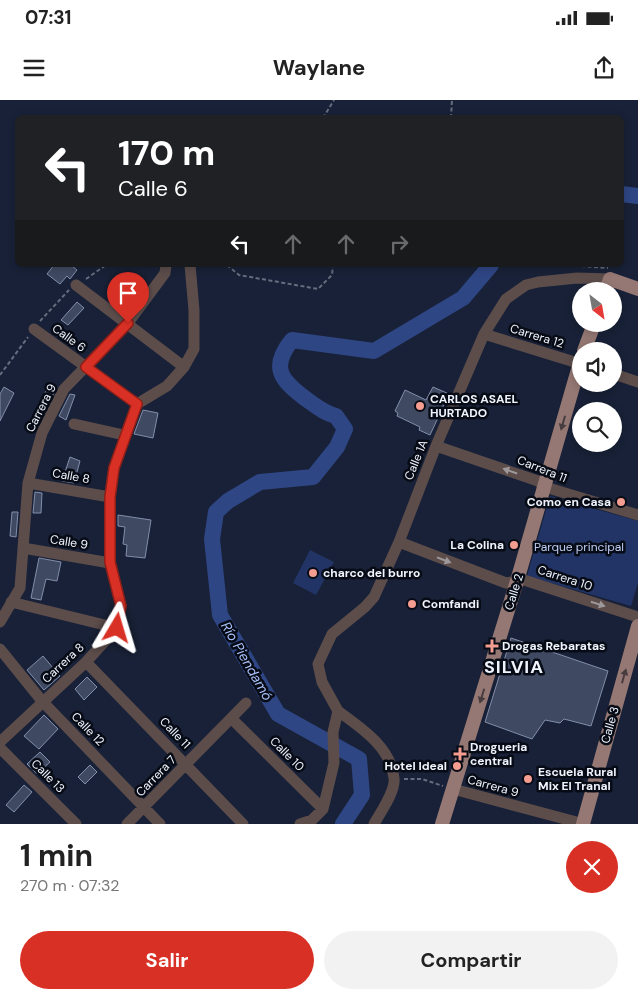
<!DOCTYPE html>
<html lang="es">
<head>
<meta charset="utf-8">
<style>
	body { margin:0; font-family:"DM Sans",sans-serif; background:#f2f2f2; color:#222; height:100vh; display:flex; flex-direction:column; font-size:19px; white-space:nowrap }
	* { box-sizing:border-box; margin:0 }
	p { font-size:16px; color:#767676 }
	.icon { flex:none; width:28px; height:28px; fill:none; stroke:currentColor; stroke-width:2; stroke-linecap:round; stroke-linejoin:round }
	.map { position:relative; height:724px; overflow:hidden }
	.drawer { display:flex; flex-direction:column; background:#fff; flex:1 }
	.drawer>* { flex:none }
	.hud { position:absolute; left:15px; top:15px; width:609px; height:152px; border-radius:8px; box-shadow:0 2px 8px #0003; background:#202124; color:#fff; overflow:hidden }
	.needle { width:32px; rotate:149deg }
	.buttons { position:absolute; left:572px; top:182px; display:grid; gap:10px }
	.buttons a { display:grid; place-items:center; width:50px; height:50px; border-radius:50%; background:#fff; box-shadow:0 2px 8px #0003; font-size:25px }
	.pin { position:absolute; display:grid; place-items:center; width:42px; height:42px; color:#fff; margin:-51px -21px; border-radius:50% 50% 50% 0; rotate:-45deg; box-shadow:0 0 5px #0007 }
	.pin .icon { rotate:45deg }
	.me { position:absolute; width:55px; margin:-28px; rotate:7deg; stroke-linejoin:round; filter:drop-shadow(0 0 4px #0008) }
	.turn { display:flex; align-items:center; gap:18px; height:105px; padding:0 20px; font-size:22px }
	.turn .icon { width:65px; height:65px; stroke-width:2.5 }
	.turn b { display:block; font-size:35px; line-height:42px }
	.lanes { display:flex; align-items:center; height:48px; padding:0 20px; background:#0003; justify-content:center; gap:25px; direction:ltr }
	.lanes .off { opacity:.35 }
	.round { display:grid; place-items:center; flex:none; width:52px; height:52px; border-radius:26px; background:#f2f2f2 }
	.head { display:flex; align-items:center; justify-content:space-between; height:85px; padding:0 20px }
	h1 { font-size:30px; font-weight:700; line-height:38px }
	.button { display:flex; gap:10px; margin-top:auto; padding:10px 20px }
	.button a { flex:1; height:58px; border-radius:30px; background:#d93025; color:#fff; font-size:20px; font-weight:700; line-height:58px; text-align:center }
	.button a+a { background:#f2f2f2; color:#222 }
	.status { display:flex; justify-content:space-between; align-items:center; height:35px; padding:0 25px; background:#fff; direction:ltr }
	.status svg { height:14px; fill:currentColor }
	header { display:flex; justify-content:space-between; align-items:center; height:65px; padding:0 20px; background:#fff; font-size:22px; font-weight:700 }
	.map>svg:first-child { display:block }
</style>
</head>
<body>
<div class="status"><b>07:31</b><svg viewBox="0 0 49 12"><path d="M0 12V9h3v3zM5 12V6h3v6zM10 12V3h3v9zM15 12V0h3v12zM26 1h20v11H26zM47 4h2v5h-2z"/></svg></div>
<header><svg class="icon" aria-label="menu" viewBox="0 0 24 24"><path d="M4 6h16M4 12h16M4 18h16"/></svg>Waylane<svg class="icon" aria-label="share" viewBox="0 0 24 24"><path d="M12 15V3M7 8l5-5 5 5M5 13v7h14v-7"/></svg></header>
<div class="map">
<svg width="638" height="724" viewBox="0 0 638 724">
	<rect width="100%" height="100%" fill="#182137"/>
	<path fill="#223465" d="M550,396L638,421V483L631,506L527,476Z
		M310,450L334,462L316,495L293,483Z"/>
	<g fill="none" stroke-linecap="round" stroke-linejoin="round">
		<path stroke="#2f4685" stroke-width="16" d="M621,94L638,96
			M343,724L362,695L359,659L278,614L220,515L212,439L216,412L228,401L260,382L313,377L337,347L345,329L336,316C324,313 316,306 306,299C282,281 269,268 292,240L374,251L463,198L491,165"/>
	</g>
	<path fill="#3f4962" stroke="#828eaa" d="M54,165H71L77,170L70,179L67,176L60,184L47,174Z
		M77,202L84,208L68,225L61,220Z
		M50,283L57,287L44,312L37,309Z
		M4,287L14,293L0,321V294Z
		M433,287L449,294L430,335L419,330L420,327L397,316L398,313L395,311L405,290L426,300Z
		M70,294L75,295L66,320L59,316Z
		M143,310L158,313L153,338L134,334Z
		M70,357L80,361L74,383L62,381Z
		M35,392L42,393L41,413H33Z
		M12,412H18L16,437L10,436Z
		M118,415L151,420L145,458L126,456L127,445L123,444L125,427L118,426Z
		M39,458L61,462L57,481L46,479L41,500L31,498Z
		M511,538L608,571L591,626L564,619L560,623L545,620L532,639L485,622Z
		M43,556L60,576L44,590L27,570Z
		M87,577L97,587L84,600L75,589Z
		M44,615L58,629L39,649L24,636Z
		M40,652L50,662L37,674L27,664Z
		M90,665L97,672L85,684L78,677Z
		M24,685L32,692L14,712L6,705Z"/>
	<g fill="none" stroke-linecap="round" stroke-linejoin="round">
		<path stroke="#656d7e" stroke-width="2" stroke-dasharray="4 2.5" stroke-linecap="butt" d="M323,18L334,0
			M451,18L452,0
			M227,165L239,175L318,189L332,175L333,165
			M568,165L608,168
			M86,179L106,165
			M40,221L69,190
			M0,275L28,237
			M404,679H422L443,686"/>
		<path stroke="#5c4d4b" stroke-width="11" d="M76,185L184,267
			M34,229L137,304
			M484,234L581,264
			M614,274L638,282
			M74,324L124,335
			M436,346L538,381L545,387L638,415
			M28,383L110,397
			M399,442L506,483L524,480L638,517
			M23,448L110,463
			M11,502L117,528
			M0,522L20,488L28,383L42,333L64,289L128,223L165,173L166,165
			M0,549L42,601L160,724
			M86,562L243,724
			M338,611C360,627 391,647 394,678C396,691 380,713 374,724
			M232,619L323,709
			M0,642L86,562L117,528L121,506L110,463V397L114,368L137,304L167,286L184,267L194,249V210L190,165
			M0,648L76,724
			M453,689L584,724
			M127,724L246,603
			M300,724L312,720L323,709L334,663L333,632L338,611L322,582L318,564L332,534L365,507L374,497L399,442L436,346L484,234L506,199L526,185L538,182L577,178L610,179"/>
		<path stroke="#957873" stroke-width="14" d="M606,191L610,179L638,189
			M584,251L594,224
			M442,724L517,481L581,259
			M583,724L638,526"/>
	</g>
	<defs><path id="oneway-solid" d="M-6-.8H1V-3.2L6.5 0L1 3.2V.8H-6Z" transform="scale(1.25)"/></defs>
	<g fill="#473c3f">
		<use href="#oneway-solid" transform="translate(563 323) rotate(106)"/>
		<use href="#oneway-solid" transform="translate(624 576) rotate(-74)"/>
		<use href="#oneway-solid" transform="translate(482 596) rotate(107)"/>
	</g>
	<g fill="#9e989b">
		<use href="#oneway-solid" transform="translate(510 371) rotate(-161)"/>
		<use href="#oneway-solid" transform="translate(444 460) rotate(21)"/>
		<use href="#oneway-solid" transform="translate(598 504) rotate(18)"/>
	</g>
	<g fill="none" stroke-linecap="round" stroke-linejoin="round">
		<g stroke="#8d1f18" stroke-width="12">
			<path id="route" d="M117,528L121,506L110,462V397L114,368L137,304L86,267L128,223"/>
		</g>
		<use href="#route" stroke="#d93025" stroke-width="9"/>
	</g>
	<g fill="#f59d90" stroke="#070b15" stroke-width="2">
		<circle cx="420" cy="306" r="5"/>
		<circle cx="621" cy="402" r="5"/>
		<circle cx="514" cy="445" r="5"/>
		<circle cx="313" cy="473" r="5"/>
		<circle cx="412" cy="504" r="5"/>
		<path d="M489.5 538.5h5v5h5v5h-5v5h-5v-5h-5v-5h5z"/>
		<path d="M457.5 646.5h5v5h5v5h-5v5h-5v-5h-5v-5h5z"/>
		<circle cx="457" cy="666" r="5"/>
		<circle cx="528" cy="679" r="5"/>
	</g>
	<g text-anchor="middle" dominant-baseline="central" stroke-width="5" stroke-linejoin="round" paint-order="stroke">
		<g font-size="12" fill="#eff4fd" stroke="#070b15">
			<text transform="translate(537 236) rotate(17)">Carrera 12</text>
			<text transform="translate(69 238) rotate(36)">Calle 6</text>
			<text transform="translate(41 308) rotate(-63)">Carrera 9</text>
			<text transform="translate(416 360) rotate(-68)">Calle 1A</text>
			<text transform="translate(542 369) rotate(22)">Carrera 11</text>
			<text transform="translate(71 376) rotate(10)">Calle 8</text>
			<text transform="translate(69 442) rotate(9)">Calle 9</text>
			<text transform="translate(565 478) rotate(18)">Carrera 10</text>
			<text transform="translate(514 492) rotate(-73)">Calle 2</text>
			<text transform="translate(63 563) rotate(-43)">Carrera 8</text>
			<text transform="translate(610 625) rotate(-74)">Calle 3</text>
			<text transform="translate(88 629) rotate(46)">Calle 12</text>
			<text transform="translate(175 633) rotate(46)">Calle 11</text>
			<text transform="translate(287 654) rotate(45)">Calle 10</text>
			<text transform="translate(48 676) rotate(45)">Calle 13</text>
			<text transform="translate(156 676) rotate(-46)">Carrera 7</text>
			<text transform="translate(493 686) rotate(15)">Carrera 9</text>
		</g>
		<g font-size="12" font-weight="bold" fill="#eff4fd" stroke="#070b15" text-anchor="start">
			<text x="430" y="299">CARLOS ASAEL<tspan x="430" dy="14">HURTADO</tspan></text>
			<text x="611" y="402" text-anchor="end">Como en Casa</text>
			<text x="504" y="445" text-anchor="end">La Colina</text>
			<text x="323" y="473">charco del burro</text>
			<text x="422" y="504">Comfandi</text>
			<text x="502" y="546">Drogas Rebaratas</text>
			<text x="470" y="647">Drogueria<tspan x="470" dy="14">central</tspan></text>
			<text x="447" y="666" text-anchor="end">Hotel Ideal</text>
			<text x="538" y="672">Escuela Rural<tspan x="538" dy="14">Mix El Tranal</tspan></text>
		</g>
		<g font-size="12" fill="#becef4" stroke="#070b15">
			<text x="579" y="447">Parque principal</text>
		</g>
		<g font-size="14" font-style="italic" fill="#a8bff7" stroke="#070b15">
			<text transform="translate(247 561) rotate(60)">Río Piendamó</text>
		</g>
		<g font-size="18" font-weight="bold" letter-spacing="1" fill="#eff4fd" stroke="#070b15">
			<text x="514" y="567">SILVIA</text>
		</g>
	</g>
</svg>
<div class="buttons">
<a><svg class="needle" viewBox="-14 -14 28 28"><path d="M0-13l5 13h-10z" fill="#e53935"/><path d="M0 13l5-13h-10z" fill="#767676"/></svg></a>
<a><svg class="icon" aria-label="sound" viewBox="0 0 24 24"><path d="M4 9h4l5-4v14l-5-4H4zM17 9q2 3 0 6"/></svg></a>
<a><svg class="icon" aria-label="search" viewBox="0 0 24 24"><circle cx="10" cy="10" r="6"/><path d="M15 15l6 6"/></svg></a>
</div>
<div class="pin" style="left:128px;top:223px;background:#d93025"><svg class="icon" aria-label="arrive" viewBox="0 0 24 24"><path d="M6 21V4h12l-3 4 3 4H6"/></svg></div>
<svg class="me" style="left:117px;top:528px" viewBox="-20 -20 40 40"><path d="M0-17L14 15 0 8-14 15z" fill="#d93025" stroke="#fff" stroke-width="4"/></svg>
<div class="hud">
<div class="turn"><svg class="icon" aria-label="left" viewBox="0 0 24 24"><path d="M17 20v-9H6M10 6l-5 5 5 5"/></svg><div><b>170 m</b>Calle 6</div></div>
<div class="lanes"><svg class="icon" aria-label="left" viewBox="0 0 24 24"><path d="M17 20v-9H6M10 6l-5 5 5 5"/></svg><svg class="icon off" aria-label="ahead" viewBox="0 0 24 24"><path d="M12 20V5M6 11l6-6 6 6"/></svg><svg class="icon off" aria-label="ahead" viewBox="0 0 24 24"><path d="M12 20V5M6 11l6-6 6 6"/></svg><svg class="icon off" aria-label="right" viewBox="0 0 24 24"><path d="M7 20v-9h11M14 6l5 5-5 5"/></svg></div>
</div>
</div>
<section class="drawer">
<div class="head"><div><h1>1 min</h1><p>270 m · 07:32</p></div><a class="round" style="background:#d93025;color:#fff"><svg class="icon" aria-label="close" viewBox="0 0 24 24"><path d="M6 6l12 12M18 6L6 18"/></svg></a></div>
<div class="button"><a>Salir</a><a>Compartir</a></div>
</section>
</body>
</html>
